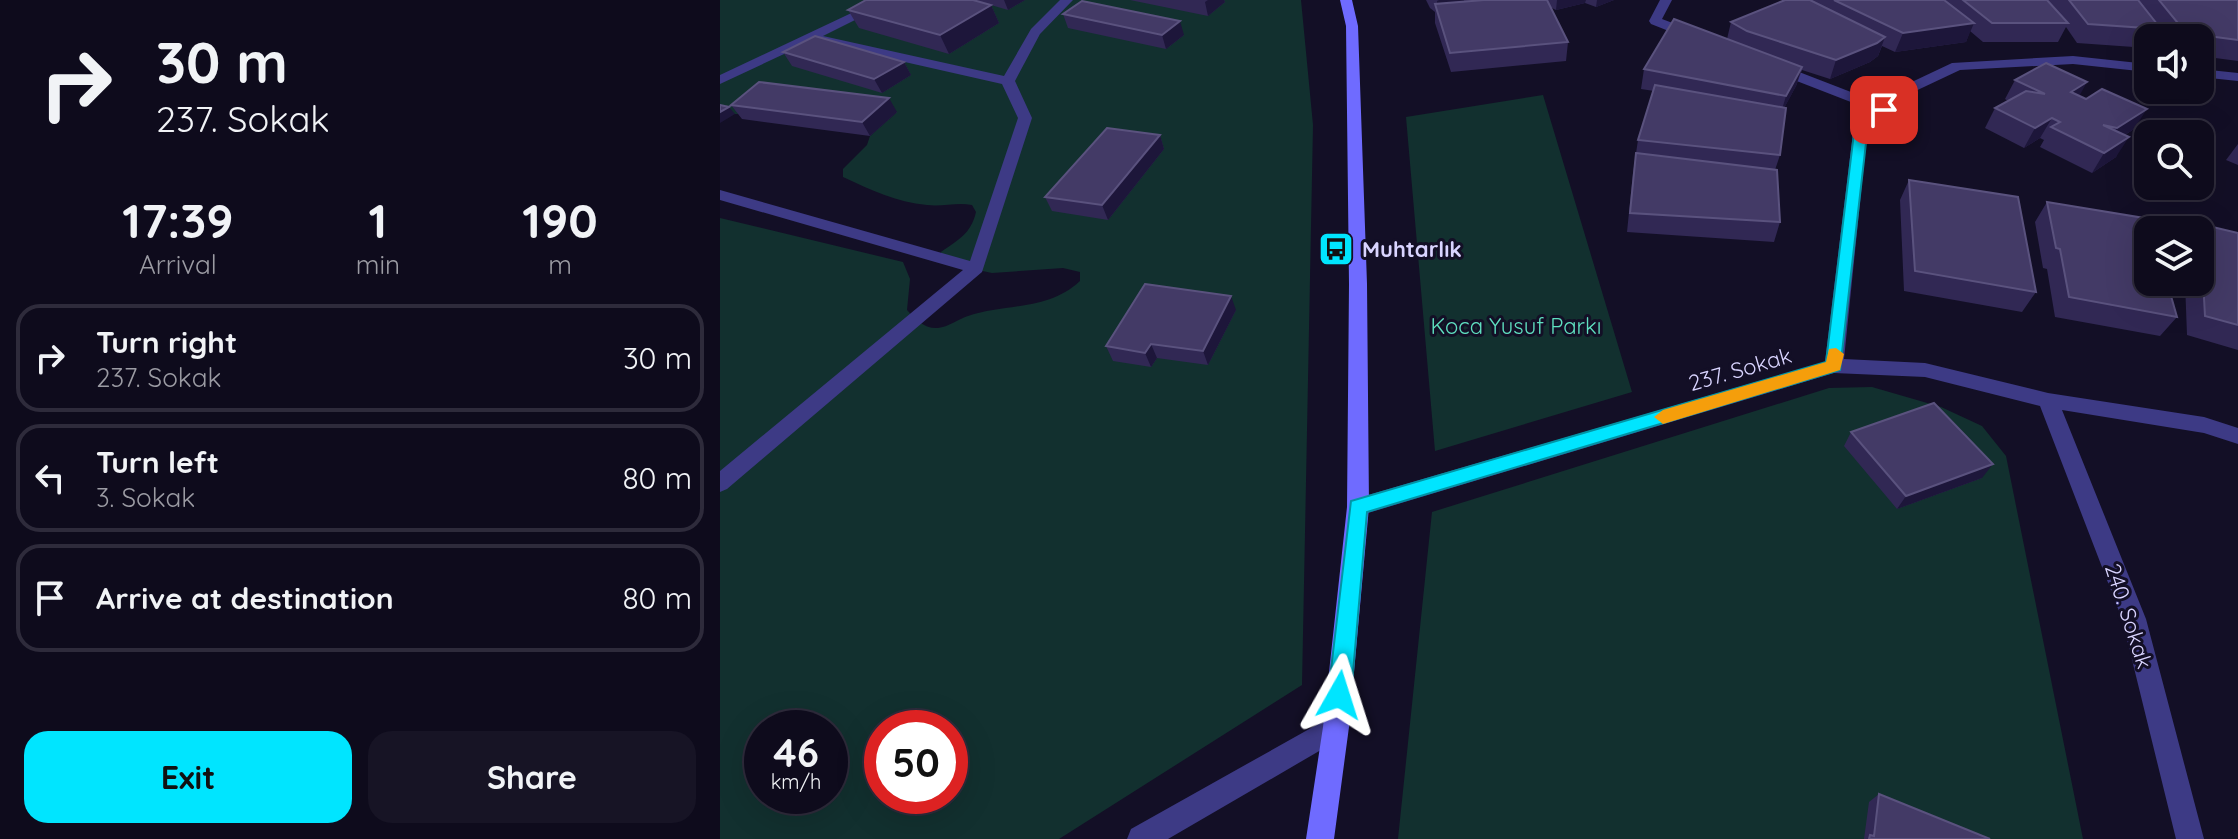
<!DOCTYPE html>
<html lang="en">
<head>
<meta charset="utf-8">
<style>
	body { margin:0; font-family:Quicksand,sans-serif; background:#171425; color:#f1f3f6; height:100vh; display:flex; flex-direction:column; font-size:30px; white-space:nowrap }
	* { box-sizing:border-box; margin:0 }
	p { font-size:26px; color:#9b9ba3 }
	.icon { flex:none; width:44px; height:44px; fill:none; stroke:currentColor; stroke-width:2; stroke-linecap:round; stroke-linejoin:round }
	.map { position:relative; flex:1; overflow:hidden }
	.sheet { display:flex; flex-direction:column; background:#0e0b1c; width:720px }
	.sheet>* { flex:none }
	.banner { background:#0e0b1c; color:#f1f3f6; overflow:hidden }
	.tools { position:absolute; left:1414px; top:24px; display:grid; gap:16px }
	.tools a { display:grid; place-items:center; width:80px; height:80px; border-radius:16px; background:#0e0b1c; box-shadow:0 8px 32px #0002,0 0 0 2px #2e2b3b; font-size:40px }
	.speed { position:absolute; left:24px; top:710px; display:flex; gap:16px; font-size:40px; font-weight:700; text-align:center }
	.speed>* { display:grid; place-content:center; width:104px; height:104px; border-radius:50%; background:#0e0b1c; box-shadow:0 8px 32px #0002,0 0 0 2px #2e2b3b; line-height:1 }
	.speed small { font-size:20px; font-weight:400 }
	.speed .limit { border:12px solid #d22; background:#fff; color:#111 }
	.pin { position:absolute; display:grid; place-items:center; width:68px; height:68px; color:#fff; margin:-34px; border-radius:16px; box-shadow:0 4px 12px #0006 }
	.me { position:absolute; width:88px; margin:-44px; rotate:6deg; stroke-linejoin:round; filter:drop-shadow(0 0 6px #0008) }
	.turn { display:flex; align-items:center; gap:28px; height:168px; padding:0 24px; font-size:36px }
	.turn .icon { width:104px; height:104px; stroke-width:2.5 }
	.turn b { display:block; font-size:56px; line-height:68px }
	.eta { display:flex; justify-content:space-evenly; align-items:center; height:136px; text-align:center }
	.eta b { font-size:48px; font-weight:700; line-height:56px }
	.cta { display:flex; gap:16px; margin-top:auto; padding:16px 24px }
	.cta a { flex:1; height:92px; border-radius:24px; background:#00e5ff; color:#111; font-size:32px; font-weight:700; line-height:92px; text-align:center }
	.cta a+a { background:#171425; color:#f1f3f6 }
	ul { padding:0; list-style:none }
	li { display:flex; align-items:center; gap:24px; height:108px; margin:0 16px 12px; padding:0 8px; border:4px solid #2e2b3b; border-radius:24px }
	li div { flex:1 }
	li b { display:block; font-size:30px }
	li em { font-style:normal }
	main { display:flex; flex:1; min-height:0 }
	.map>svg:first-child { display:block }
</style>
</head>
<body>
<main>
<section class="sheet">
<div class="banner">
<div class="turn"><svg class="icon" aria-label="right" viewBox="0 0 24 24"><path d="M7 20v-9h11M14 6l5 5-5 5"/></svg><div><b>30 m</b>237. Sokak</div></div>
</div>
<div class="eta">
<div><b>17:39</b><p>Arrival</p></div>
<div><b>1</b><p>min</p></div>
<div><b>190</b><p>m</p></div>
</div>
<ul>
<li><svg class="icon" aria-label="right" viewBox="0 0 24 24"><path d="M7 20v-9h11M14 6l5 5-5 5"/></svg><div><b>Turn right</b><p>237. Sokak</p></div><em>30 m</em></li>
<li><svg class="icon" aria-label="left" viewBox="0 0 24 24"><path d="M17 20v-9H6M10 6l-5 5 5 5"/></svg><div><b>Turn left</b><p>3. Sokak</p></div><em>80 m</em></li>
<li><svg class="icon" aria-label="arrive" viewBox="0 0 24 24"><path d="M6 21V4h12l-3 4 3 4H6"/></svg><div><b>Arrive at destination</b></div><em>80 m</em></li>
</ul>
<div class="cta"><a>Exit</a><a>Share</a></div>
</section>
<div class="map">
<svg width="1518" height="839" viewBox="0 0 1518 839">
	<rect width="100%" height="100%" fill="#130f26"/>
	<path fill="#12302f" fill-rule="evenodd" d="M0,0H581L593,125L582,685L339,839H0V218L183,262L190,279L187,310C195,319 204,329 218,328C228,327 239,319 248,316C287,303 328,311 360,281V272L343,268L272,273L221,262V252C238,240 251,234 256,212L252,205C237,202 222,207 207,205C176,202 151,190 123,177V169L147,145L150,136L176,113L15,114L0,111ZM42,728H110V796H42ZM162,728H230V796H162Z
		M823,95L912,392L715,451L686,117Z
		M1152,387L1221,407L1262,426L1286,456L1363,839H678L712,512L1109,388Z"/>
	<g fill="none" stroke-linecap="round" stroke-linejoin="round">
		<path fill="#3d3a85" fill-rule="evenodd" d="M159,0H175L103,36L284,76L311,29L340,0H353L320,34L295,81L312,118L262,272L7,489L0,492V471L243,270L0,200V190L250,261L298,118L282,84L92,41L0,84V75Z
			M616,714L625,718L629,727L625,736L448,839H407L411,829Z"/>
		<path fill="#3d3a85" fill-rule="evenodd" d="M940,0H952L942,19L979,33V39H969L931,24L929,21Z
			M1353,56L1428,64V72L1353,64L1240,70L1187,95L1147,134L1124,359L1205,363L1328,393L1484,417L1518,428V444L1484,433L1342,410L1426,619L1484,839H1456L1402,619L1320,406L1205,377L1114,373L638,516L630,513L627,507L630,501L638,498L1105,362L1133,133L1154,111L1051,71V65H1061L1162,104L1177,89L1232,63Z
			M1480,69L1518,73V81L1480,77Z"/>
		<path fill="#6f6bff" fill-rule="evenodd" d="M620,0H632L638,26L647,284L649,507L629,727L614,839H586L603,727L627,507L629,284L626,26Z"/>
	</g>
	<path fill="#312854" d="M146,0H305L288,10L271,5L279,23L229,54L139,28L128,10Z
		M410,0H504L505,2L488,16Z
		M706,0H894L876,7L865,3L836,10L830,7L848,42L846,61L731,72L715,23V12L710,8Z
		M1065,0H1518V61L1480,56V38H1443L1439,33L1435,38H1428V48L1357,43L1346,27L1338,42H1263L1250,31L1246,42L1175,52L1162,46L1158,56L1150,62L1110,79L1082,70L1076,86L1064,108L1060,155L1055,170L1060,222L1054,242L907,232L913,173L918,140L934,91L921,89L924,69L1007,39L1011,22Z
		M343,14L464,35L446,49L348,28Z
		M63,52L184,62L191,75L162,93L72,66Z
		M1295,80L1360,96L1414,129L1405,135L1396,157L1372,173L1320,147L1324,140L1320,138L1304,148L1265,128L1275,108L1288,101L1285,99Z
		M11,105L177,112L150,136L22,119Z
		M440,135L444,149L388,220L332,211L325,197Z
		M1518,144V165L1506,160Z
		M1189,180L1316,292L1302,312L1184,291L1180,200Z
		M1327,202L1457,317L1440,336L1335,317L1327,269L1323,268L1315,222Z
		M1480,224L1518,233V350L1467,335L1465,282H1480V230H1475Z
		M516,310L488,365L437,358L431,367L393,361L386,346Z
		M1131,432L1262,478L1177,509L1124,446Z
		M1159,794L1270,839H1144L1149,802Z"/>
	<path fill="#1d163a" d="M284,0H305L288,10Z
		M488,0H504L505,2L488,16L485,2Z
		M719,0H744V7L717,14V1Z
		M837,0H866L865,3L836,10Z
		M877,0H894L876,7Z
		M271,5L279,23L229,54L220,35Z
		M460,21L464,35L446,49L442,35Z
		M1254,23L1246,42L1175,52L1183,33Z
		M1165,37L1158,56L1150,62L1110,79L1116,60Z
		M184,62L191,75L162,93L154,79Z
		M1082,67L1076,86L1060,116L1066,96Z
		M1367,82L1356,102L1351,92Z
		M169,98L177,112L150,136L142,122Z
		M9,107L15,114L0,123V112Z
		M1427,109L1414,129L1385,148L1397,128Z
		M1332,118L1320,138L1304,148L1315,128Z
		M440,135L444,149L388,220L382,205Z
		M1409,137L1396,157L1372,173L1384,153Z
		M511,296L516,310L488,365L483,351Z
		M431,344L437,358L431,367L425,353Z
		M1273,464L1262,478L1177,509L1186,496Z"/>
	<path fill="#433a66" stroke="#5a527e" stroke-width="2" d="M146,0H253L271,5L220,35L128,10Z
		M764,0H827L848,42L730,53L715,4Z
		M1065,0H1090L1165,37L1157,43L1116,60L1027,31L1011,22Z
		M1114,0H1224L1254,23L1183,33Z
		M1243,0H1327L1348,23H1272Z
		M1349,0H1418L1441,29L1368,24Z
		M1439,0H1518V40L1466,33Z
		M362,1L460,21L442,35L343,14Z
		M954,19L1082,67L1066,96L924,69Z
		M95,36L184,62L154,79L63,52Z
		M1326,63L1367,82L1351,92L1366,99L1382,89L1427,109L1397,128L1383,125L1409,137L1384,153L1331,127L1340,122L1332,118L1315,128L1275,108L1306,91L1325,94L1295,80Z
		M39,82L169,98L142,122L11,105Z
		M935,85L1066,108L1060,155L918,140Z
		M0,105L9,107L0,112Z
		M387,128L440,135L382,205L325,197Z
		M916,153L1057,170L1060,222L910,213Z
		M1189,180L1298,197L1316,292L1195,271Z
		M1327,202L1430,219L1433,230H1428V282H1447L1457,317L1349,297L1340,249L1336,248Z
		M1480,224L1518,233V325L1485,316Z
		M425,284L511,296L483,351L431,344L425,353L386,346Z
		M1214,403L1273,464L1186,496L1131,432Z
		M1159,794L1270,839H1149L1150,835L1154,836Z"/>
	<path fill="#00e5ff" stroke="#0095a6" stroke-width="2" d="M1159,107L1170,110L1147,134L1120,370L647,512L631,695L628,703L619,706L611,703L608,695L631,501L1106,362L1134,133Z"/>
	<path fill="#f59e0b" d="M1116,348L1124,354L1120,370L943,424L934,417L943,410L1106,362L1109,349Z"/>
	<defs>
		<g id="bus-square" transform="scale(1.8)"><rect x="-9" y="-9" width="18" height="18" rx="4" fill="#00e5ff" stroke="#130f26"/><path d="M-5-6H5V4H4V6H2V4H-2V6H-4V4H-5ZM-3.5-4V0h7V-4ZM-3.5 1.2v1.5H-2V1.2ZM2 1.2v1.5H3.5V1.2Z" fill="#111"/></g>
	</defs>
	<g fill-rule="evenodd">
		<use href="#bus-square" x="616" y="249"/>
	</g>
	<g text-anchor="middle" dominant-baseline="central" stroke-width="6" stroke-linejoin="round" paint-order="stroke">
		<g font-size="22" font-weight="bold" fill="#d9d4ff" stroke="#130f26" text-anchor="start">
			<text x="642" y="249">Muhtarlık</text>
		</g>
		<g font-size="22" fill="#5fe0c0" stroke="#130f26">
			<text x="796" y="326">Koca Yusuf Parkı</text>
		</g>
		<g font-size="22" fill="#d9d4ff" stroke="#130f26">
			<text transform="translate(1020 369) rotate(-16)">237. Sokak</text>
			<text transform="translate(1409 616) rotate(72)">240. Sokak</text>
		</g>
	</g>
</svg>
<div class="tools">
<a><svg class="icon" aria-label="sound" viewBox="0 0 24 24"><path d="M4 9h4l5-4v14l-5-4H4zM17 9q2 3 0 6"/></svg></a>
<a><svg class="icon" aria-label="search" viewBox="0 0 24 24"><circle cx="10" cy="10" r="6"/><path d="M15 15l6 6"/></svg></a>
<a><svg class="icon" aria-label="layers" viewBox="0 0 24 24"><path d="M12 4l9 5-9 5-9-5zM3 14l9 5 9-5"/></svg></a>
</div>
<div class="speed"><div>46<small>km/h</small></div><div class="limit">50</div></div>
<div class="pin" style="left:1164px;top:110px;background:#d93025"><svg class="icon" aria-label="arrive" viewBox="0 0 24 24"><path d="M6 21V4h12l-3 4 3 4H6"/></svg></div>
<svg class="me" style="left:619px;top:695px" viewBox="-20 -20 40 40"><path d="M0-17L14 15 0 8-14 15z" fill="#00e5ff" stroke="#fff" stroke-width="4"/></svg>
</div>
</main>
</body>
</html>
